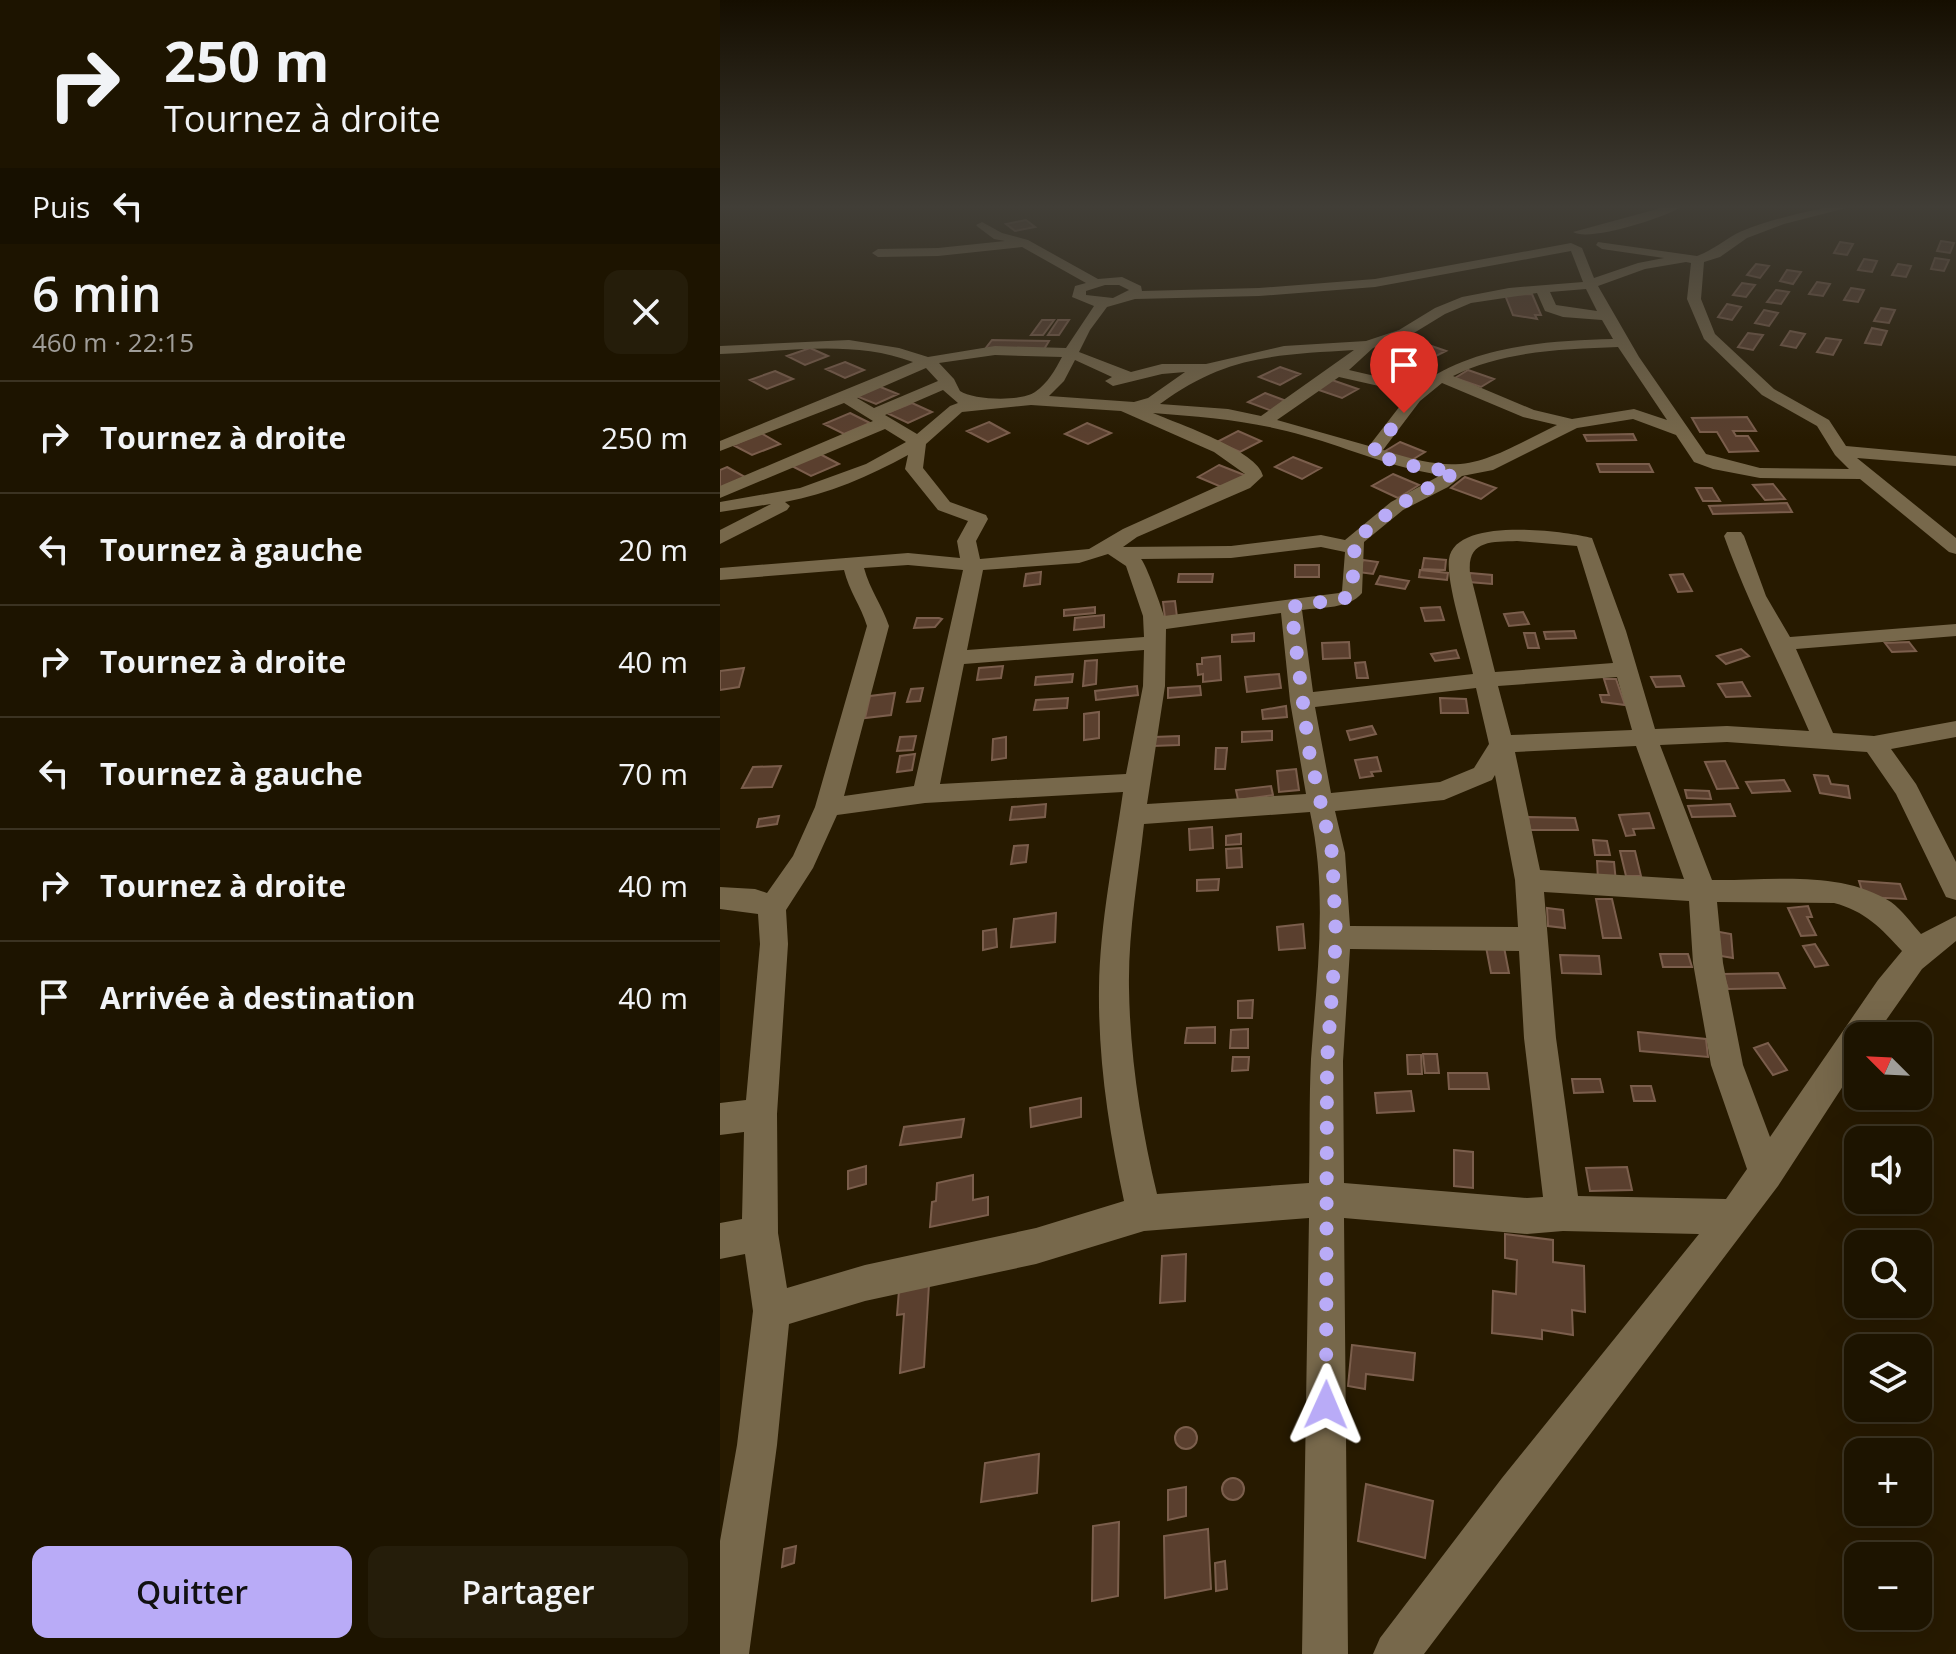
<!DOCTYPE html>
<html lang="fr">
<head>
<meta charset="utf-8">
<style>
	body { margin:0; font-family:"Open Sans",sans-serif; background:#251d0a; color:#f1f3f6; height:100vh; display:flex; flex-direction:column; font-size:30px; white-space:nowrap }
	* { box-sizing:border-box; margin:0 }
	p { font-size:26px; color:#a09e99 }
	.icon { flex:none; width:44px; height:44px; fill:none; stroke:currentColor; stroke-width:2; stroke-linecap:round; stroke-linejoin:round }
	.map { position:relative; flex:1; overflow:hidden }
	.details { display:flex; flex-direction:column; background:#1d1400; width:720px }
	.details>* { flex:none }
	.banner { background:#1d1400; color:#f1f3f6; overflow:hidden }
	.needle { width:52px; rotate:294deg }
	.tools { position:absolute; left:1124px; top:1022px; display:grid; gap:16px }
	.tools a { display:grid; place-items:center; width:88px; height:88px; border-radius:16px; background:#1d1400; box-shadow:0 8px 32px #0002,0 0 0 2px #3b3322; font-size:40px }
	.pin { position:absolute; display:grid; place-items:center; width:68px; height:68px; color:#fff; margin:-82px -34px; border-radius:50% 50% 50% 0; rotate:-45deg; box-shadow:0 0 8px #0007 }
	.pin .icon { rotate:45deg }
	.me { position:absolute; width:88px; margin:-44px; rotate:1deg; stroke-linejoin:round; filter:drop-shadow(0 0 6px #0008) }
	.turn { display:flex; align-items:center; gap:28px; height:168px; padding:0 32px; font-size:36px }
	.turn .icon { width:104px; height:104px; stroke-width:2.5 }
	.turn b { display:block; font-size:56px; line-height:68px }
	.then { display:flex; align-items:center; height:76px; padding:0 32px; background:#0003; gap:16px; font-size:30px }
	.round { display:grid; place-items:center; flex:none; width:84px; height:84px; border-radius:16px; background:#251d0a }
	.headline { display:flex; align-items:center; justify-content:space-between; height:136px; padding:0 32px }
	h1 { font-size:48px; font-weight:600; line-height:60px }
	.button { display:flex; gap:16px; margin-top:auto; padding:16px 32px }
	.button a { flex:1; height:92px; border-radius:16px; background:#b9abf7; color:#111; font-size:32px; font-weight:600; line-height:92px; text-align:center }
	.button a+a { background:#251d0a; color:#f1f3f6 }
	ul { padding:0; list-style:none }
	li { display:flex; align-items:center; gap:24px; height:112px; padding:0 32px; border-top:2px solid #3b3322 }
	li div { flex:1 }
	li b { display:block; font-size:30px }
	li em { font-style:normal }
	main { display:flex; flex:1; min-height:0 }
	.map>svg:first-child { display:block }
</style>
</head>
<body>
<main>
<section class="details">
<div class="banner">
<div class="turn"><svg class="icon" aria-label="right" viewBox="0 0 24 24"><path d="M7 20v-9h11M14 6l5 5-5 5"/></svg><div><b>250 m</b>Tournez à droite</div></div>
<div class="then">Puis<svg class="icon" aria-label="left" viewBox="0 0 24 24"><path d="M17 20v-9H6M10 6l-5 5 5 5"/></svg></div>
</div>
<div class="headline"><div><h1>6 min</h1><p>460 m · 22:15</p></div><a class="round"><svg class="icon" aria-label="close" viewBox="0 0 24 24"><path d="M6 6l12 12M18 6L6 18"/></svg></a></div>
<ul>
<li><svg class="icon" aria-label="right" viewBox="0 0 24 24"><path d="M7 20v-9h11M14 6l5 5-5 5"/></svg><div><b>Tournez à droite</b></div><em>250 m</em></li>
<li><svg class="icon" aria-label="left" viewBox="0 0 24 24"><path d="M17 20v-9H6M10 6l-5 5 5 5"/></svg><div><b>Tournez à gauche</b></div><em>20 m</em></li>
<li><svg class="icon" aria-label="right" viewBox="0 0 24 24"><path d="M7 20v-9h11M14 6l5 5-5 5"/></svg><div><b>Tournez à droite</b></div><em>40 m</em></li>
<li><svg class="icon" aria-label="left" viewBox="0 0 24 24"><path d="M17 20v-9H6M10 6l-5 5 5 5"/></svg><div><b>Tournez à gauche</b></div><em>70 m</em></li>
<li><svg class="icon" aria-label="right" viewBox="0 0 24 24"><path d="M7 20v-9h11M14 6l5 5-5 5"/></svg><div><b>Tournez à droite</b></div><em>40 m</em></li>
<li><svg class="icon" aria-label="arrive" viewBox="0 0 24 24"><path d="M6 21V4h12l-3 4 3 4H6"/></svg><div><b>Arrivée à destination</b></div><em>40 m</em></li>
</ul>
<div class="button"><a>Quitter</a><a>Partager</a></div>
</section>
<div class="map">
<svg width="1236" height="1654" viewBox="0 0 1236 1654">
	<rect width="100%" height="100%" fill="#271a00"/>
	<path fill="#5a3f2e" stroke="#7b5e4c" stroke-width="2" d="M306,220L315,227L295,231L286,224Z
		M1221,241L1234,243L1230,253L1217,251Z
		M1120,242L1133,244L1127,255L1114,253Z
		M1215,258L1229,260L1224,271L1211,269Z
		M1144,259L1157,261L1152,272L1138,270Z
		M1036,264L1049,266L1040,278L1027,275Z
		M1178,264L1191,266L1186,277L1172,275Z
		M1067,270L1081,272L1073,284L1060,281Z
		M1097,282L1110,284L1103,296L1089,294Z
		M1022,283L1035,285L1026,297L1013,295Z
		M1131,288L1144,290L1138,302L1124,300Z
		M1056,290L1069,292L1061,304L1047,302Z
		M812,294L821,315H815L817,319L793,315L785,295Z
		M1007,304L1021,307L1012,320L998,317Z
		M1161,308L1175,310L1169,323L1154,321Z
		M1044,310L1058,313L1049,326L1035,323Z
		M322,320H334L323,335H311Z
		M338,320H349L339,335H328Z
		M1152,328L1167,331L1161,345L1145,343Z
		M1070,331L1085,334L1076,348L1061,345Z
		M1028,333L1043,335L1033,350L1018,347Z
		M1106,338L1121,340L1113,355L1097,352Z
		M272,340L329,341L323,351L265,349Z
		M700,342L726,351L712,358L686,350Z
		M90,348L108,356L85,365L67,356Z
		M125,362L144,370L125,378L106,369Z
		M560,367L580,374L560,385L539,377Z
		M686,368L709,377L694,385L671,376Z
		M748,370L774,379L761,387L735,378Z
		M55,371L73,379L47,389L30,380Z
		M612,380L638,389L622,398L596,389Z
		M158,386L178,394L156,404L136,396Z
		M545,393L569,402L552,411L528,402Z
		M192,403L212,412L188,423L167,413Z
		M130,413L150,423L124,434L104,424Z
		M1027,417L1036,431H1013L1016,436H1028L1038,451L1009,452L997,432H980L972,418Z
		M269,422L289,433L268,442L247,431Z
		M367,423L391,433L368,444L345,434Z
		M518,431L541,441L520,452L497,442Z
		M41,433L60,444L32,455L13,445Z
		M913,434L916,440L867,441L864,435Z
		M680,442L705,452L687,463L662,453Z
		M98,453L119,464L91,476L70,465Z
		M573,457L601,468L582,479L555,467Z
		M877,464H929L933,472H880Z
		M499,465L527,476L506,489L478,477Z
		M7,467L27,478L0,489V470Z
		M673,474L699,485L678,498L652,486Z
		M745,477L776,488L761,499L731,488Z
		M1053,484L1065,499L1045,500L1033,485Z
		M976,488H992L1000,501H983Z
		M1067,503L1072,512L993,514L989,506Z
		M704,558L726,560L725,570L702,569Z
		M643,560L658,562L653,574L638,572Z
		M575,565H599V577H575Z
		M700,570L728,573L727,580L699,577Z
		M321,572L320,584L304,586L306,574Z
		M750,573L772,575V584L749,582Z
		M459,574H493L492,582H458Z
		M963,574L972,591L958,592L950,575Z
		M660,576L689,581L685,589L656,584Z
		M455,601L457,617L445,618L443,602Z
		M375,607V613L344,616V610Z
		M720,607L724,620L705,621L701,608Z
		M803,612L809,624L789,626L784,614Z
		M384,615V627L354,630L355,618Z
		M197,618H219L222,619L215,627L194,628Z
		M854,631L856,638L826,639L824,632Z
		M534,633V641L512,642V635Z
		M804,633H815L819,648H808Z
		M629,642L630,658L603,659L602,643Z
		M1189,642L1196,651L1172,652L1165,643Z
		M1021,649L1029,656L1006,664L997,656Z
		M736,650L739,658L715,661L711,654Z
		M500,656L501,680L483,682V674L478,675L477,664H482V658Z
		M377,660L376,684L363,686L365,661Z
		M645,662L648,678H637L635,663Z
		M283,666L281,678L257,680L259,668Z
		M24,668L19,687L0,690V671Z
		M353,674L352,682L315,685L316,677Z
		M559,674L561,688L527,692L525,677Z
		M960,676L964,686L936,687L931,677Z
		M884,679H896L905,705L882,702L880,695H889Z
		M1022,682L1030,696L1006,697L998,684Z
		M417,686L418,695L376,700L375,691Z
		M480,686L481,695L448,698V688Z
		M203,688L200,701L187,702L191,689Z
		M175,693L171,715L145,718L150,696Z
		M348,698L347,708L314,710L316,700Z
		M720,698L746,699L748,713H721Z
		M566,706L567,717L543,719L542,710Z
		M379,712V738L364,740V714Z
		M652,726L656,734L630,740L627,731Z
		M552,731V740L522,742V732Z
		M196,736L193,750L177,751L180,737Z
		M459,736V745L433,746L434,737Z
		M286,737V758L272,760L273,739Z
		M496,748H507L505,769H495Z
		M195,754L192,770L177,772L180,756Z
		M657,757L661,771L651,772L653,776L640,778L635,760Z
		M1005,761L1018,788L997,789L985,762Z
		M61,766L52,787L22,788L33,767Z
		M576,769L579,790L559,792L557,771Z
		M1094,775L1108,776L1111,784L1128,786L1130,798L1100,793Z
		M1064,780L1070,791L1032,793L1026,782Z
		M551,786L553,795L518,800L516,790Z
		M965,790L989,791L991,799L967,798Z
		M326,804L325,817L290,820L292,807Z
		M1010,804L1015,816L972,817L968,806Z
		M929,813L934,828L913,829L915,835L906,836L899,815Z
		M59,816L57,824L37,827L39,819Z
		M808,817L855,818L858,830H810Z
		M492,827L493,848L470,850L469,829Z
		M521,834V844L506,845V836Z
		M873,840L887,841L890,855H875Z
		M308,845L306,862L291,864L294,846Z
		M521,848L522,867L507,868L506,849Z
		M900,851H915L921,876H906Z
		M877,861L894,862L896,882L878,880Z
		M499,879L498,890L477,891V880Z
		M1139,881L1180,884L1186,899L1144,897Z
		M876,899H892L901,938H883Z
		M1088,906L1092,917H1087L1096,935L1081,936L1068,908Z
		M827,908L843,910L845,928L828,926Z
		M336,913L335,942L291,947L294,919Z
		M583,924L585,948L559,950L557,927Z
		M276,929L277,947L263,950V931Z
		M994,931L1011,934L1013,958L995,955Z
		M1095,944L1108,965L1095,967L1083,946Z
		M766,947H784L789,973H771Z
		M940,954H968L972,967H943Z
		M840,955L879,956L881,974L842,973Z
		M1058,973L1065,988L1008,989L1003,974Z
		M533,1000L532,1018H518V1001Z
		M495,1027V1043H465L467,1028Z
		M528,1029V1048H510L511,1030Z
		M918,1032L986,1039L988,1057L920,1051Z
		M1048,1043L1067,1070L1053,1075L1034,1048Z
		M701,1054L702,1074H688L687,1055Z
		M703,1054H717L719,1073H705Z
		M513,1057H529L528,1070L512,1071Z
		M728,1073H767L769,1089H729Z
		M852,1079H880L883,1092L854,1093Z
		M911,1086H931L935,1101H914Z
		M691,1091L694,1111L657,1113L655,1093Z
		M361,1098V1117L311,1127L310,1108Z
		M244,1119L241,1137L180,1145L184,1127Z
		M734,1150L753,1152V1188L734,1186Z
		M146,1166V1184L128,1189V1171Z
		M907,1167L912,1190L870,1191L866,1168Z
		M253,1175V1200L268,1197V1215L210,1227L212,1202L216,1201L217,1183Z
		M785,1234L833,1240V1262L864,1266L865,1312L852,1310L853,1335L822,1330V1339L772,1333L773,1291L796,1294L797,1260L785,1258Z
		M466,1254L465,1301L440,1303L442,1256Z
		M209,1284L204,1367L180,1373L184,1314L177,1315L179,1290Z
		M632,1345L695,1353L693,1380L646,1374L645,1389L628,1386Z
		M455 1438a11 11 0 1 1 22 0a11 11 0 1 1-22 0Z
		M319,1454L317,1493L261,1502L265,1463Z
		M502 1489a11 11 0 1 1 22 0a11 11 0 1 1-22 0Z
		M646,1484L713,1501L705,1558L638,1541Z
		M466,1487V1516L448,1520V1490Z
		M399,1522L398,1596L372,1601L373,1526Z
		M488,1529L491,1589L445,1598L444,1536Z
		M76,1546L74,1563L62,1567L64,1549Z
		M505,1561L507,1589L496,1591L495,1563Z"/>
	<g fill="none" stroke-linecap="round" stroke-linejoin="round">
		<path fill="#77684b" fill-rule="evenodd" d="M941,208H959C943,218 869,242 853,232Z
			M1104,208H1126L1064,224L1027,238L1000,257L984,262L981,299L995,334L1054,389L1109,420L1126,446L1236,456V466L1137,458L1236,538V554L1229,552L1140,479L1040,478L993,469L974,462L956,435L913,419L857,428L773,470L742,476L728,487L683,510L644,542L642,593C629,609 602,607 582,610L593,692L753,674C747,646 726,584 729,559C735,516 844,531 872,538L906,631L935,729L1007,726L1089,731C1061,666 1028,603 1004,536L1007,532H1021L1024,536L1046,596L1070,637L1236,624V636L1076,649L1113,733L1154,736L1236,721V737L1171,749L1196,784L1236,862V900L1226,897L1176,794L1147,752L1007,742L940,745L992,880C1049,881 1120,869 1171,902C1182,910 1192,924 1201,934L1236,916V941L1202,969L1155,1036H1138V1063L1058,1186L704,1654H653L660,1638L782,1478L979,1234L843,1231L807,1234L624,1218L628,1654H582L589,1218L424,1231L316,1264L145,1301L69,1324L57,1445L29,1654H0V1541L17,1445L33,1311L25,1254L0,1259V1223L22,1219L24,1132L0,1135V1103L26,1100L40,944L38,914L0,909V887L35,889L47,893L73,856L95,807L147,626C141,606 129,591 124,570L0,580V568L188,553L240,558L237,541L248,521L218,510L185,469L188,455C150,476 108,494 65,502L70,506L67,510L0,544V530L51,504L0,512V502L80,488L146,464L186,442L165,429L0,498V486L153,421L124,403L0,451V441L193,362C131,339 65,352 0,354V346L129,340L179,348L208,357L275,346L346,348L374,306L352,297L355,286L366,283L302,247L218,256L158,257L152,253L158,249L218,248L285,241L274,239L258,227L256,225L262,222L282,233L308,240L378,279L402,277L421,286L422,291L539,288L655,279L851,243L862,248L874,278L918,263L944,258L882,249L876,245L878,242L977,256C994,250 1006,238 1022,231C1049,220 1076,214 1104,208ZM851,251L863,282L789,288L742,297L715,308L679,330L646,341L564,346L486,364H442L411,372L359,352L370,330L387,307L415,299L539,296L655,287ZM966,262L971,263L967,299L984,339L1042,395L1097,426L1115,455L1129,469L1040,468L986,454L919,357L878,286L925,269ZM385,285H399L409,290L393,298L366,295V291ZM866,289L877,311L836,305L830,292ZM817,293L825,311L843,317L882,320L893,339C826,341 754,345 698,386L629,370L653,348L689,336L725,314L751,303ZM898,347L947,420L914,409L852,419L814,410L733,376C784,351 842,349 898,347ZM634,350L541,416L508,409L440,404C506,355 556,355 634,350ZM275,355L342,357C335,370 328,383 315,392C301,402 253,400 240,391L234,379L219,363ZM355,360L392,377L385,381L393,386L442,374L465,372L428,398L414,402L329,396L344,381ZM206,368L218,381L154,408L137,398ZM619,377L690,393L649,446L557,420ZM722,383L803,417L837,425C761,462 747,478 663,450L700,401ZM223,390L238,403L230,406L197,434L165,415ZM311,405L401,411L494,452L525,474L403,529L369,549L260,559L256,541L268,519L266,515L230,502L203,468L206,444L242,412ZM433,413C485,417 535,421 585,436C631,449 673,468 721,475L671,502L625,540L601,535L511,546L403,547L417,537L530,488L543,476C539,451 456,423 433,413ZM797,541L857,546L893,663L775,672L750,573C747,540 771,542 797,541ZM601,547L625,552L622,591L619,593L444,616C441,606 426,564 421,559L511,558ZM388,554L406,566L423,616L424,637L247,650L263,570L359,563ZM188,565L243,570L194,786L124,796L169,626C162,605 150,590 144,568ZM561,613L570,701L586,794L427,804L445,686L446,629ZM424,650L423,686L406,774L220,784L244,664ZM897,677L912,730L791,735L778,686ZM756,688L769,744L754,768L720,782L611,793L595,707ZM916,746L964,879L820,870L795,752ZM775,775L795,880L798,927L630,926L625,853L615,811L724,800L772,780ZM403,792C394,856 380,922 379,988C378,1060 389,1131 404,1201L316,1228L145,1265L67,1288L58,1233L57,1114L68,944L66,910L93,868L117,815L205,803ZM590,812C608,895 597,975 591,1059C589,1100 590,1142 589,1183L437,1194C421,1127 410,1058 409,988C408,934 418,878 424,824ZM824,892L969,901L973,963L991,1065L1027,1169L1006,1199L858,1196L836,1038ZM997,902L1114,903C1145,911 1161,928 1182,951L1158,980L1050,1137L1023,1065L1003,963ZM630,949L799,951L804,1038L823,1197L807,1198L624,1183L623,1061Z"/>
	</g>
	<linearGradient id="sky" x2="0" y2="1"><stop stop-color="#150e00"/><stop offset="0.47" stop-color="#413e37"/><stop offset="1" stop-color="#413e37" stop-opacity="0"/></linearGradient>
	<rect width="1236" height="440" fill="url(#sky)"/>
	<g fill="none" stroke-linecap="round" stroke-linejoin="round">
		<path stroke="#b9abf7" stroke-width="14" stroke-dasharray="0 25.2" d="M606,1405L607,1061L616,937L613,873L612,853L589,751L571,607L625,598L632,593L635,540L677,506L736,472L693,466L651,454L684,413"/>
	</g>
</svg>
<div class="tools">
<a><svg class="needle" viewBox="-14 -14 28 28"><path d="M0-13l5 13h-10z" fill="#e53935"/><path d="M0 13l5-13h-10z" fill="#a09e99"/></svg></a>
<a><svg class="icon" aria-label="sound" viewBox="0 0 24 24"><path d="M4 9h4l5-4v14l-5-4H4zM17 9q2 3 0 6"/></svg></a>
<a><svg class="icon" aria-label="search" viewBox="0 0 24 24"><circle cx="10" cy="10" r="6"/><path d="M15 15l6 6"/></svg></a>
<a><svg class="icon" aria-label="layers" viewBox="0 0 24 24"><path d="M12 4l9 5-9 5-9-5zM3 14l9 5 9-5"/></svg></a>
<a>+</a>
<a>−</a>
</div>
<div class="pin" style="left:684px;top:413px;background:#d93025"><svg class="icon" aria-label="arrive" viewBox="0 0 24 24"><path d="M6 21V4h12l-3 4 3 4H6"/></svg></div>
<svg class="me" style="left:606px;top:1405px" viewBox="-20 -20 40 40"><path d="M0-17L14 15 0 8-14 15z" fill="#b9abf7" stroke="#fff" stroke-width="4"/></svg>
</div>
</main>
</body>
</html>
